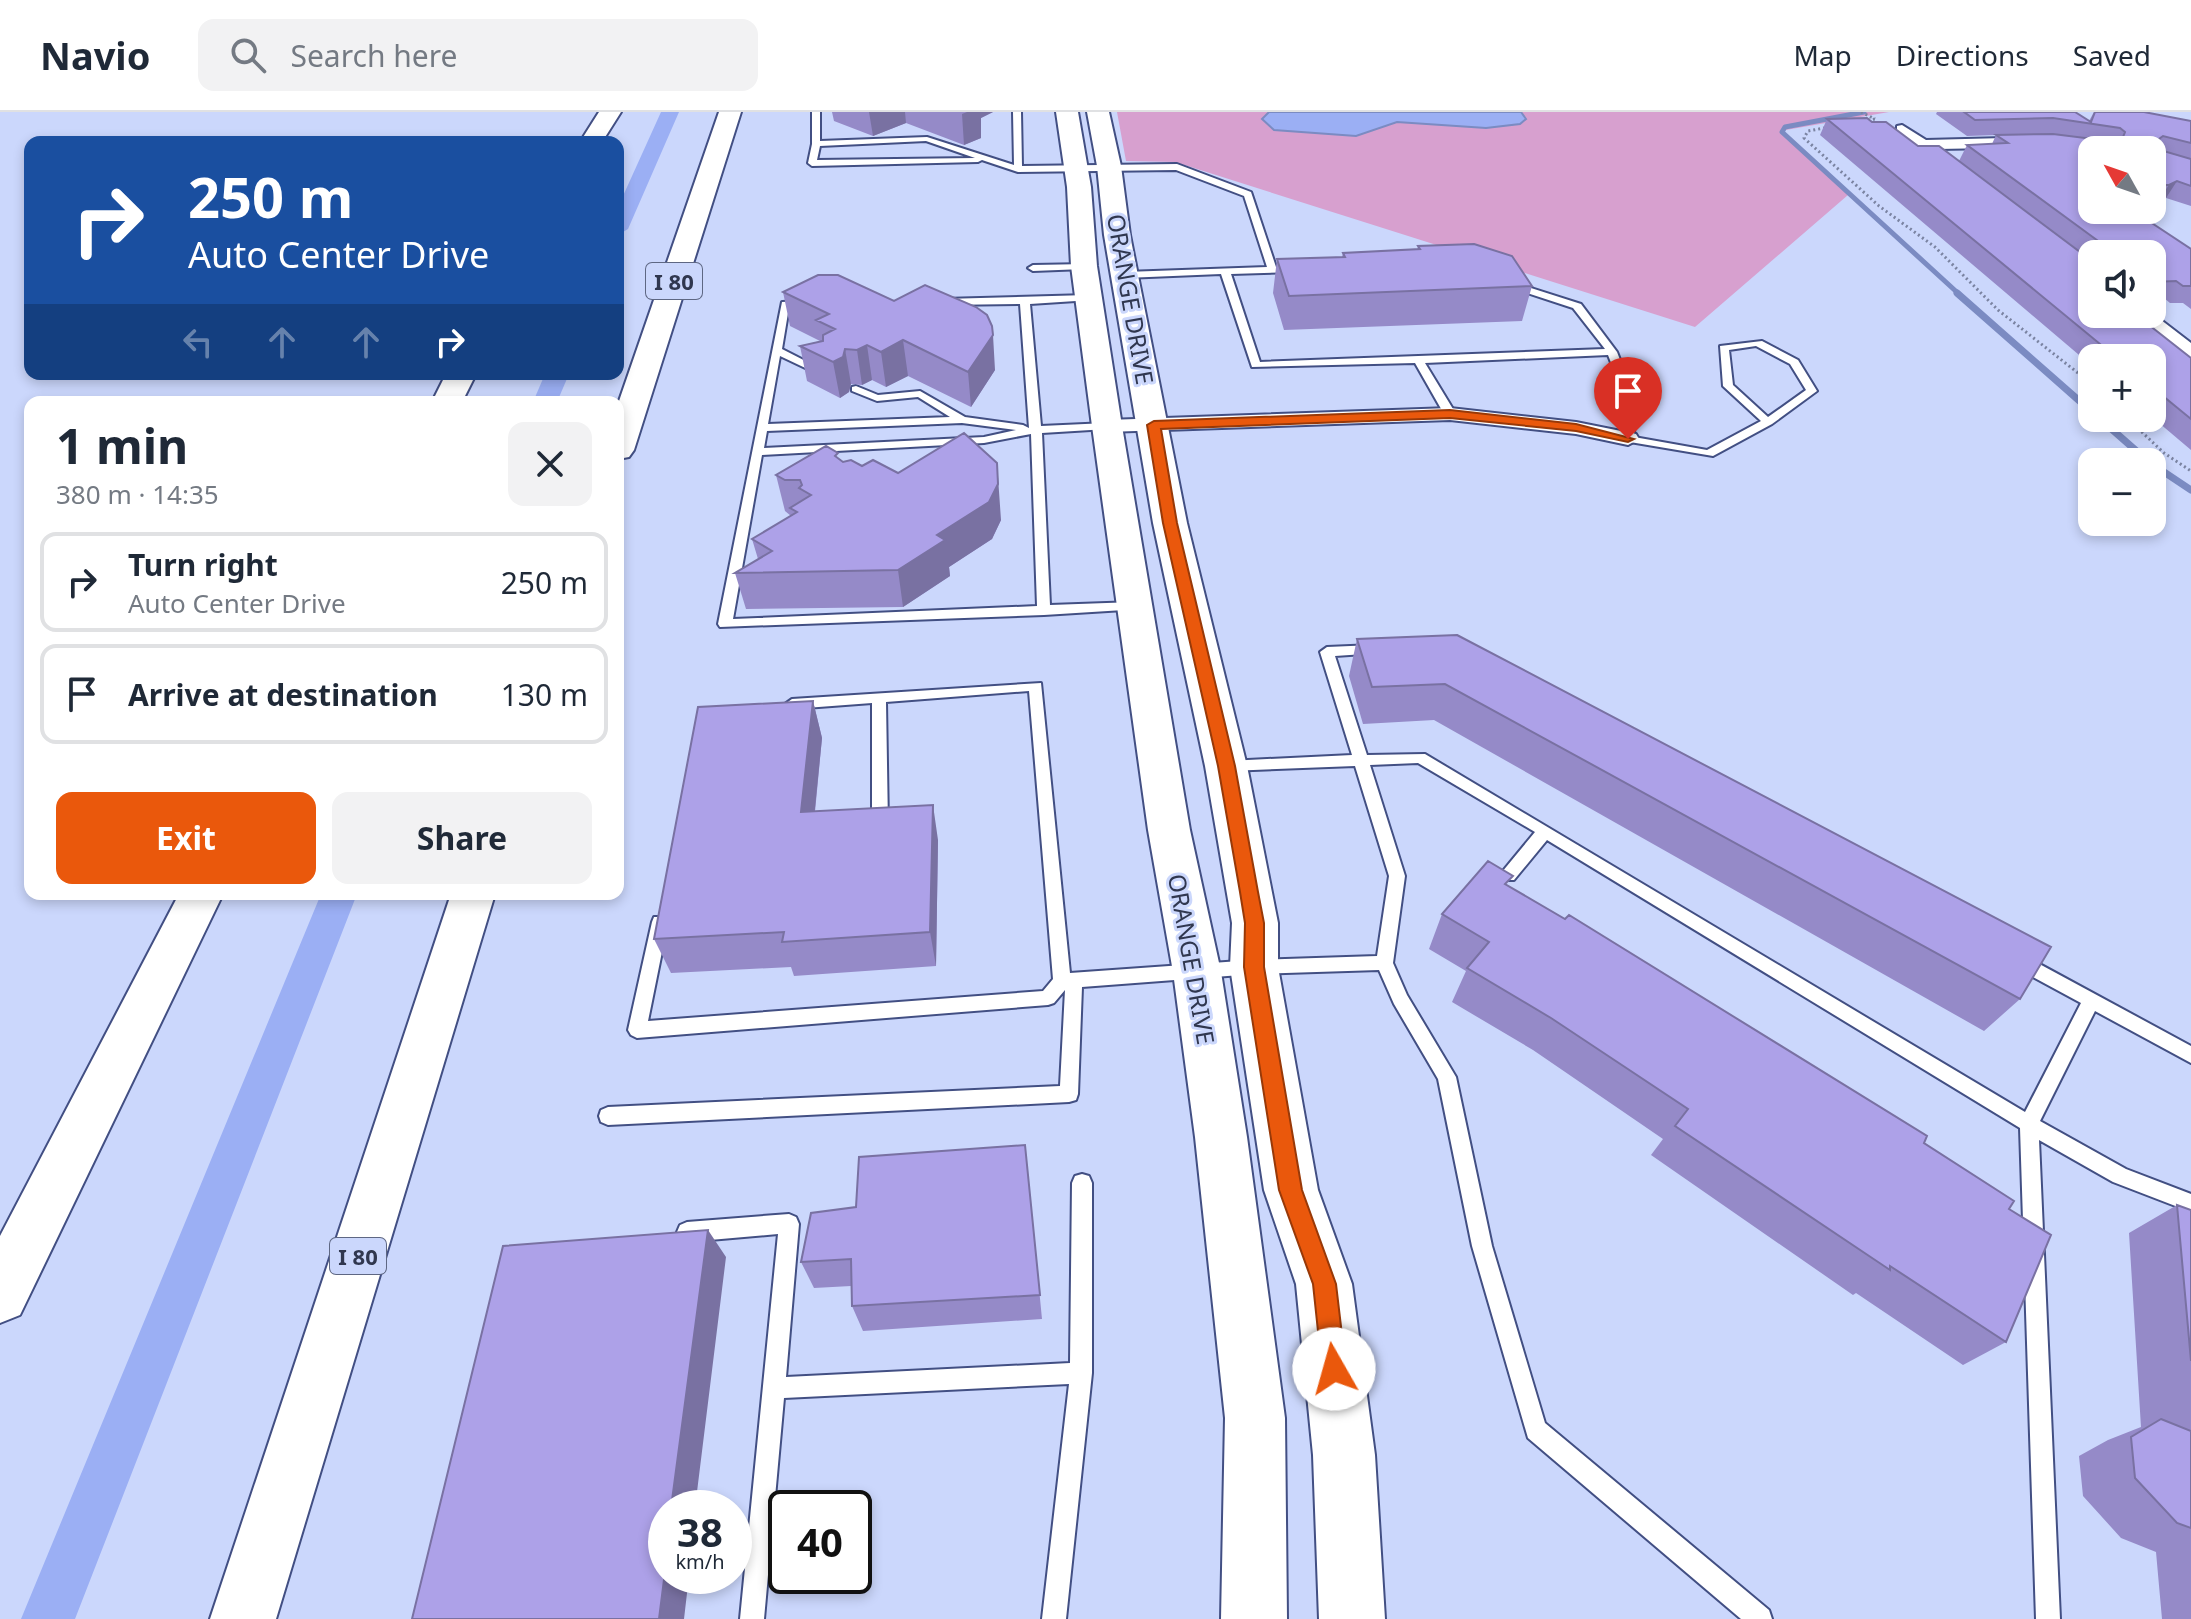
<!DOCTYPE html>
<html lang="en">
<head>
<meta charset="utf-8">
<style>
	body { margin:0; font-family:"Noto Sans",sans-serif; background:#f2f2f3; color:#1f2937; height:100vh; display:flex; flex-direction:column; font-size:30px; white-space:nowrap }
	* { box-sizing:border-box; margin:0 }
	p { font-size:26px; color:#747a83 }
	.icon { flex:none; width:44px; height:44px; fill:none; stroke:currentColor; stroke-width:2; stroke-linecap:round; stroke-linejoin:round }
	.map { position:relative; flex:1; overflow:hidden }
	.panel { position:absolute; left:24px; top:284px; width:600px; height:504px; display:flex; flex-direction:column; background:#fff; border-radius:16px; box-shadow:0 4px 12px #0003 }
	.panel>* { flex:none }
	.hud { position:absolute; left:24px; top:24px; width:600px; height:244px; border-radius:16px; box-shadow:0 4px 12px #0003; background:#1a4fa0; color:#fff; overflow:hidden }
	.needle { width:52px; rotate:310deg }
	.fabs { position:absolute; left:2078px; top:24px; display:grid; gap:16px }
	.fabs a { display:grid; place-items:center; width:88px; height:88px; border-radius:16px; background:#fff; box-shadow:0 4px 12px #0003; font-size:40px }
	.speed { position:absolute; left:648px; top:1378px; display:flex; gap:16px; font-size:40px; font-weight:700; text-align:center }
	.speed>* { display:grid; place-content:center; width:104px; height:104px; border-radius:50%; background:#fff; box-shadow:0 4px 12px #0003; line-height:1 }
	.speed small { font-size:20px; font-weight:400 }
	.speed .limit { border:4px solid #111; border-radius:12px; background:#fff; color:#111 }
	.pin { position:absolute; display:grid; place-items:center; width:68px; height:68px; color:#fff; margin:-82px -34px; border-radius:50% 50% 50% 0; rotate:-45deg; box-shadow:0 0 8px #0007 }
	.pin .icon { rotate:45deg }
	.me { position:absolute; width:88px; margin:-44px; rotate:353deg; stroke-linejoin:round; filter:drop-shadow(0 0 6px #0008) }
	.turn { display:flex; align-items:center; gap:28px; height:168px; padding:0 32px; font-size:36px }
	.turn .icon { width:104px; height:104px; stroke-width:2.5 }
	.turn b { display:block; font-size:56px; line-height:68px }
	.lanes { display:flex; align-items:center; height:76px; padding:0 32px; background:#0003; justify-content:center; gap:40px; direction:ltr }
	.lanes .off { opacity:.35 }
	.round { display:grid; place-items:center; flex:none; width:84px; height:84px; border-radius:16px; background:#f2f2f3 }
	.headline { display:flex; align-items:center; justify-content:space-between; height:136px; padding:0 32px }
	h1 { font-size:48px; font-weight:700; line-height:60px }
	.cta { display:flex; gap:16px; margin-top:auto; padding:16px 32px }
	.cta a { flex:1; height:92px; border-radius:16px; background:#ea580c; color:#fff; font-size:32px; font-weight:700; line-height:92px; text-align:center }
	.cta a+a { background:#f2f2f3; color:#1f2937 }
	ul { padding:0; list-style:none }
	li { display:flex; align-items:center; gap:24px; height:100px; margin:0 16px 12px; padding:0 16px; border:4px solid #e0e1e3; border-radius:16px }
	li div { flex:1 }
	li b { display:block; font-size:30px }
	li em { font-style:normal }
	header { display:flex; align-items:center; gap:48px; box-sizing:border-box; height:112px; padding:0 40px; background:#fff; border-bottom:2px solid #e0e1e3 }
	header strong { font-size:38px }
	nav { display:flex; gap:44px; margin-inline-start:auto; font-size:28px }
	.search { width:560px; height:72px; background:#f2f2f3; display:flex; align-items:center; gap:20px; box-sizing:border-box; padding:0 28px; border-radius:16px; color:#747a83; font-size:30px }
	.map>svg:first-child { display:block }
</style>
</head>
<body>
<header>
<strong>Navio</strong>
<div class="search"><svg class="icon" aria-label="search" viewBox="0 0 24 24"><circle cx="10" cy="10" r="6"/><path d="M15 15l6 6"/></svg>Search here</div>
<nav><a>Map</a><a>Directions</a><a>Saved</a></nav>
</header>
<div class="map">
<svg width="2191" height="1507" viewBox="0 0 2191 1507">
	<rect width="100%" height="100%" fill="#cbd7fc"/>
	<path fill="#d7a0cf" d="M1117,0H1889L1780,19L1848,83L1695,215L1175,50L1126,49Z"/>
	<path fill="#9baff4" stroke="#7b8bc2" stroke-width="2" d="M1269,0H1521L1526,7L1520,12L1486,16L1397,10L1356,24L1274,18L1262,7Z"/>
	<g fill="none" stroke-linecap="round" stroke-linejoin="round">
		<path stroke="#7b8bc2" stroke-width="5" d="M1864,0L1785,15L1782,20L1960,183"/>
		<path stroke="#7b8bc2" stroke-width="7" d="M1957,181L2092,300
			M2099,306L2149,350
			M2152,352L2191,378"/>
		<path fill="#9baff4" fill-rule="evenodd" d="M661,0H679L628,117L618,123V95Z
			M545,262H569L557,290H533Z
			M321,782H357L75,1507H21Z"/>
		<g stroke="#424f83" stroke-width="4">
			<path id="lane" d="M812,0H820V29L927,25L1014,53L1013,0H1021L1022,54L1177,52L1251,80L1276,155L1296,154L1301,157L1296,160L1231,162L1260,250L1605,237L1573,196L1509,175L1507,173L1512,170L1581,192L1617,240L1635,286L1634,325L1707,338L1761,309L1723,274L1720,234L1762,229L1798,248L1817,279L1772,312L1713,344L1624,329L1625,286L1608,243L1425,251L1456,302L1450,305L1444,302L1415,251L1252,255L1221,162L1125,166L1120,163L1125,160L1267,155L1244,84L1176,58L1018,60L982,48L978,50L812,54L808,51L812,32ZM926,29L975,46L817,48L820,34ZM1756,234L1790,252L1806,278L1768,305L1733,273L1729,238Z
				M1087,152V156L1084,157L1033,159L1028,156L1033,153Z
				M1088,183L1093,186L1091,188L1030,192L1041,314L1107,311L1113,314L1107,317L1042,321L1050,493L1135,490L1140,491V497L1044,503L720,515L718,512L782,190L804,189L809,192L804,195H789L782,237L827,260L818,262L780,244L768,312L950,305L918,285L877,289L852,279V275L856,274L878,283L920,279L965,305L1023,313L1029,316L1020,192L943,193L938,190L943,187ZM962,311L1016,318L984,325L764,336L767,319ZM1031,322L1037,494L733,507L762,343L984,331Z
				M1374,533L1381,538L1379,541L1335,544L1367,643L1425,642L2025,1000L2081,891L2011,853L2008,848L2011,843L2017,841L2023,843L2191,934V951L2095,899L2040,1009L2126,1057L2191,1082V1100L2113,1070L2039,1028L2060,1507H2036L2020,1016L1547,728L1514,768H1502L1500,764L1502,760L1535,720L1418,651L1370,653L1405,764L1393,851L1407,883L1456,965L1492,1134L1545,1311L1769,1498L1772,1507H1741L1528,1326L1472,1134L1438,967L1394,892L1379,858L1254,862L1082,875L1078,982L1076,988L1069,990L608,1013L601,1010L599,1004L601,998L608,995L1060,974L1065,878L1054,891L1048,893L637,926L631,923L628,918L652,810L654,805H666L668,810L648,909L1043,879L1053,867L1029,579L886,590L888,714L880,720L872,714V591L792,597L785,592L792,587L1041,571L1070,861L1254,848L1377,844L1389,764L1355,654L1228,659L1221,654L1228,649L1352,643L1320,540L1327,535Z
				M1082,1062L1089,1064L1092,1071V1261L1066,1507H1042L1069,1272L784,1286L764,1507H740L778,1122L687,1130L680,1127L677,1120L680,1113L687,1110L789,1102L796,1105L799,1112L786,1265L1070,1251L1072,1071L1075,1064Z"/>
		</g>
		<g stroke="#424f83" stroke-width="4">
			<path id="street" d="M1902,13L1926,28L2044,25L2105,33L2113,38H2092V41L2044,35L1938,37L1963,58L1955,63L1897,20V14Z
				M2152,201L2191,231V246L2184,244L2133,202Z
				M1450,296L1576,310L1636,322L1639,327L1628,333L1576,322L1450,308L1107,320L1096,314L1107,308Z"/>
		</g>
		<g stroke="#424f83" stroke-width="4">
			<path id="secondary" d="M1056,0H1078L1091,75L1097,154L1122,314L1190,718L1221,860L1247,1025L1285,1306L1287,1507H1221L1225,1306L1195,1025L1173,860L1148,718L1092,314L1071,154L1067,75Z
				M1087,0H1109L1121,54L1130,123L1187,411L1247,654L1278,811V855L1318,1078L1352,1172L1375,1343L1385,1507H1319L1313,1343L1296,1172L1264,1078L1230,855L1232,811L1205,654L1153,411L1104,123L1097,54Z"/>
		</g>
		<g stroke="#424f83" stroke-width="4">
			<path id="highway" d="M599,0H621L602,30H580Z
				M719,0H741L634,338L629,345L618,347V292Z
				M446,262H476L462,290H432Z
				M179,782H223L20,1203L0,1211V1124Z
				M451,782H495L276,1507H210Z"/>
		</g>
		<path stroke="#7a83a1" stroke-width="3" stroke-dasharray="2 3" stroke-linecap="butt" d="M1861,0L1875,7
			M1863,9L1875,7
			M1830,15L1808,19L1804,26L1879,94L1935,135L1998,198L2092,272
			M2127,306L2164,341L2191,359"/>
		<use href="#lane" fill="#fff" fill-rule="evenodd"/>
		<use href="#street" fill="#fff" fill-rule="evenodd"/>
		<use href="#secondary" fill="#fff" fill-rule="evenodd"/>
		<use href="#highway" fill="#fff" fill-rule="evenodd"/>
	</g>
	<path fill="#958ac8" d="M832,0H993L981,6V26L964,33L906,11L873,24L834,9Z
		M1937,0H2075L2089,9L2094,0H2144L2191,9V94L2166,86L2158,89H2152V38H2092V98L2191,137V197L2183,191H2170L2164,186L2152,187V142H2092V202L2191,246V338L2152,305V246H2092V254L1820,23L1827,7L1872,10L1918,34L1959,49L1967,33L1992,32L1996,23L1967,24L1936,2Z
		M1418,134L1532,174L1522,209L1284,218L1273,181L1277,147L1342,145L1343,141L1417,138Z
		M783,180L995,258L971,295L908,264L886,275L872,268L862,273L851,272L849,280L840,286L807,269L800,234L820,229L790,214Z
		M839,347L843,350L898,361L1001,408L992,427L949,455L950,464L903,495L746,497L735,461L758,447L752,427L791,404L785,399L776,363Z
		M1457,523L2020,887L1984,919L1434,608L1363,612L1349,564L1357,527Z
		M813,589L822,626L815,700L938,728L936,854L794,864L791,855L671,861L654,827Z
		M1509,774L1924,1031L2009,1097L2006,1230L1963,1253L1856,1181L1853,1183L1651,1043L1663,1027L1533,938L1452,890L1466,859L1429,837L1442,802Z
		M1025,1033L1042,1207L863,1219L852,1194L851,1174L814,1176L801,1150L856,1095Z
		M2177,1093L2191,1098V1507H2162L2156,1440L2121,1426L2083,1384L2079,1344L2108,1328L2141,1315L2129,1121Z"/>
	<path fill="#7971a2" d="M869,0H905L906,11L873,24Z
		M967,0H993L981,6V26L964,33L962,2Z
		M2177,69L2166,86L2158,89L2169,73Z
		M993,223L995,258L971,295L968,260Z
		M903,228L908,264L886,275L881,240Z
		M867,233L872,268L862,273L857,238Z
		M845,237L851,272L849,280L840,286L833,250Z
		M997,351L1001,408L992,427L949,455L950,464L903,495L898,458L937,423Z
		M813,589L822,626L811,736L801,700Z
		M933,693L938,728L936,854L930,820Z
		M708,1118L726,1145L695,1396H671Z
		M666,1452V1464H689L684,1507H659Z"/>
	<path fill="#ada1e8" stroke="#7971a2" stroke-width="2" d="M1964,0H2075L2091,10L2095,0H2144L2191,9V31L2163,24L2159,27L2160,38L2191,47V74L2177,69L2169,73H2152V38H2092V98H2132L2191,137V174H2183L2176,169L2152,170V142H2106L2105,134L1967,33L2008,31L1996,23L2053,22L2101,28L2105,25H2123L2125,20L2120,16L2053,6L1975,8Z
		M1867,6L1872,10H1886L1918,34H1939L2092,149V202H2135L2191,246V307L2152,275V246H2117L1827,7Z
		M1474,132L1512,144L1532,174L1289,184L1277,147L1345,145L1343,141L1420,137L1418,134Z
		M818,163H838L894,189L925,173L976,195L987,203L992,214L993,223L968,260L903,228L881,240L867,233L857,238L845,237L843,245L833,250L800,234L823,229V223L835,217L816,208L829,202L783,180Z
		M964,321L997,351L998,372L989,390L937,423L945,428L898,458L735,461L772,439L752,427L797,400L790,396L811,383L799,376L802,373L800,368H785L776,363L826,334L838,341L835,344L843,350L851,348L862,354L873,348L898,361Z
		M1457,523L2051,835L2020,887L1445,572L1372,575L1357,527Z
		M813,589L801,700L933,693L930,820L782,830L784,820L654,827L698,595Z
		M1488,749L1513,764L1505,772L1565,807L1569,803L1927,1024L1924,1031L2014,1089L2009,1097L2051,1123L2006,1230L1890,1154V1158L1675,1014L1688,997L1551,906L1467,856L1489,830L1442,802Z
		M1025,1033L1040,1183L852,1194L851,1147L801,1150L811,1101L856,1095L859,1045Z
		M2177,1093L2191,1098V1249Z
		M708,1118L671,1396H666V1452L659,1507H412L503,1134Z
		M2161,1307L2191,1319V1416L2177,1411L2135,1366L2131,1325Z"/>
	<path fill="#ea580c" stroke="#983908" stroke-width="2" d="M1450,298L1576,312L1634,327L1628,330L1576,319L1450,306L1161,317L1177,411L1235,654L1258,780L1264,811V855L1302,1078L1336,1172L1346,1257L1343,1266L1334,1270L1326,1266L1322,1257L1313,1172L1279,1078L1244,855L1245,811L1240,780L1218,654L1163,411L1147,313L1154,309Z"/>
	<g text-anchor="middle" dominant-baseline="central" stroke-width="6" stroke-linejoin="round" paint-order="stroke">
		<g fill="#cbd7fc" stroke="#5e6783" stroke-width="2">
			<rect x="646" y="151" width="56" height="36" rx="6"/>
			<rect x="330" y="1126" width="56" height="36" rx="6"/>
		</g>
		<g font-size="22" font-weight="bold" fill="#30374f">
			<text x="674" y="169">I 80</text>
			<text x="358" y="1144">I 80</text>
		</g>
		<g font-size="24" fill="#30374f" stroke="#cbd7fc">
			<text transform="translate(1131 187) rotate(80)">ORANGE DRIVE</text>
			<text transform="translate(1192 847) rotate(80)">ORANGE DRIVE</text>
		</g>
	</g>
</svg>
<div class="fabs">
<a><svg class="needle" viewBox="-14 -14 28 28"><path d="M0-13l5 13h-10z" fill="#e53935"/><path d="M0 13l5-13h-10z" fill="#747a83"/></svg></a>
<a><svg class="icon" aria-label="sound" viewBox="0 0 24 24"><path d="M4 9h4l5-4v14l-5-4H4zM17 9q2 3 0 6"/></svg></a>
<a>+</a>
<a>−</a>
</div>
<div class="speed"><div>38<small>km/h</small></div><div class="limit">40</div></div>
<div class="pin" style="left:1628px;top:327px;background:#d93025"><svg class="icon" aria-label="arrive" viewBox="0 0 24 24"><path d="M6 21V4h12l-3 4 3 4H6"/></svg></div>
<svg class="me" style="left:1334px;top:1257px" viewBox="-20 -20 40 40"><circle r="19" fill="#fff"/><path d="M0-13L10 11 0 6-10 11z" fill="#ea580c"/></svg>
<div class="hud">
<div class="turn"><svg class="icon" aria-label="right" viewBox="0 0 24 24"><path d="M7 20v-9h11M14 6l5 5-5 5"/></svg><div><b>250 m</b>Auto Center Drive</div></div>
<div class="lanes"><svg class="icon off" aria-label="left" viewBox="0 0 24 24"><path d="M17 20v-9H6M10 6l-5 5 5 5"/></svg><svg class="icon off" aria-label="ahead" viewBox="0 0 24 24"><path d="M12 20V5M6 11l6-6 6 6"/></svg><svg class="icon off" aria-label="ahead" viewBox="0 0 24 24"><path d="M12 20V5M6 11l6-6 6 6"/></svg><svg class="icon" aria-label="right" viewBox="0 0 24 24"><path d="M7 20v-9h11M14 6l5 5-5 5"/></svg></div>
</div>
<section class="panel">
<div class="headline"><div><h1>1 min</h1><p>380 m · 14:35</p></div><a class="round"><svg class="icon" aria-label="close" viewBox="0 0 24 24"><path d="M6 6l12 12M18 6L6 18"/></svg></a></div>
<ul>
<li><svg class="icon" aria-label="right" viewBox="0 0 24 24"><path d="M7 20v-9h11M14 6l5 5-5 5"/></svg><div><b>Turn right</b><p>Auto Center Drive</p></div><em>250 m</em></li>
<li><svg class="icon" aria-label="arrive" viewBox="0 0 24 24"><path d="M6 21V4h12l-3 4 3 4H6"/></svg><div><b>Arrive at destination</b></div><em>130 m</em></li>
</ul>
<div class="cta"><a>Exit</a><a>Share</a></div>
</section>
</div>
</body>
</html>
